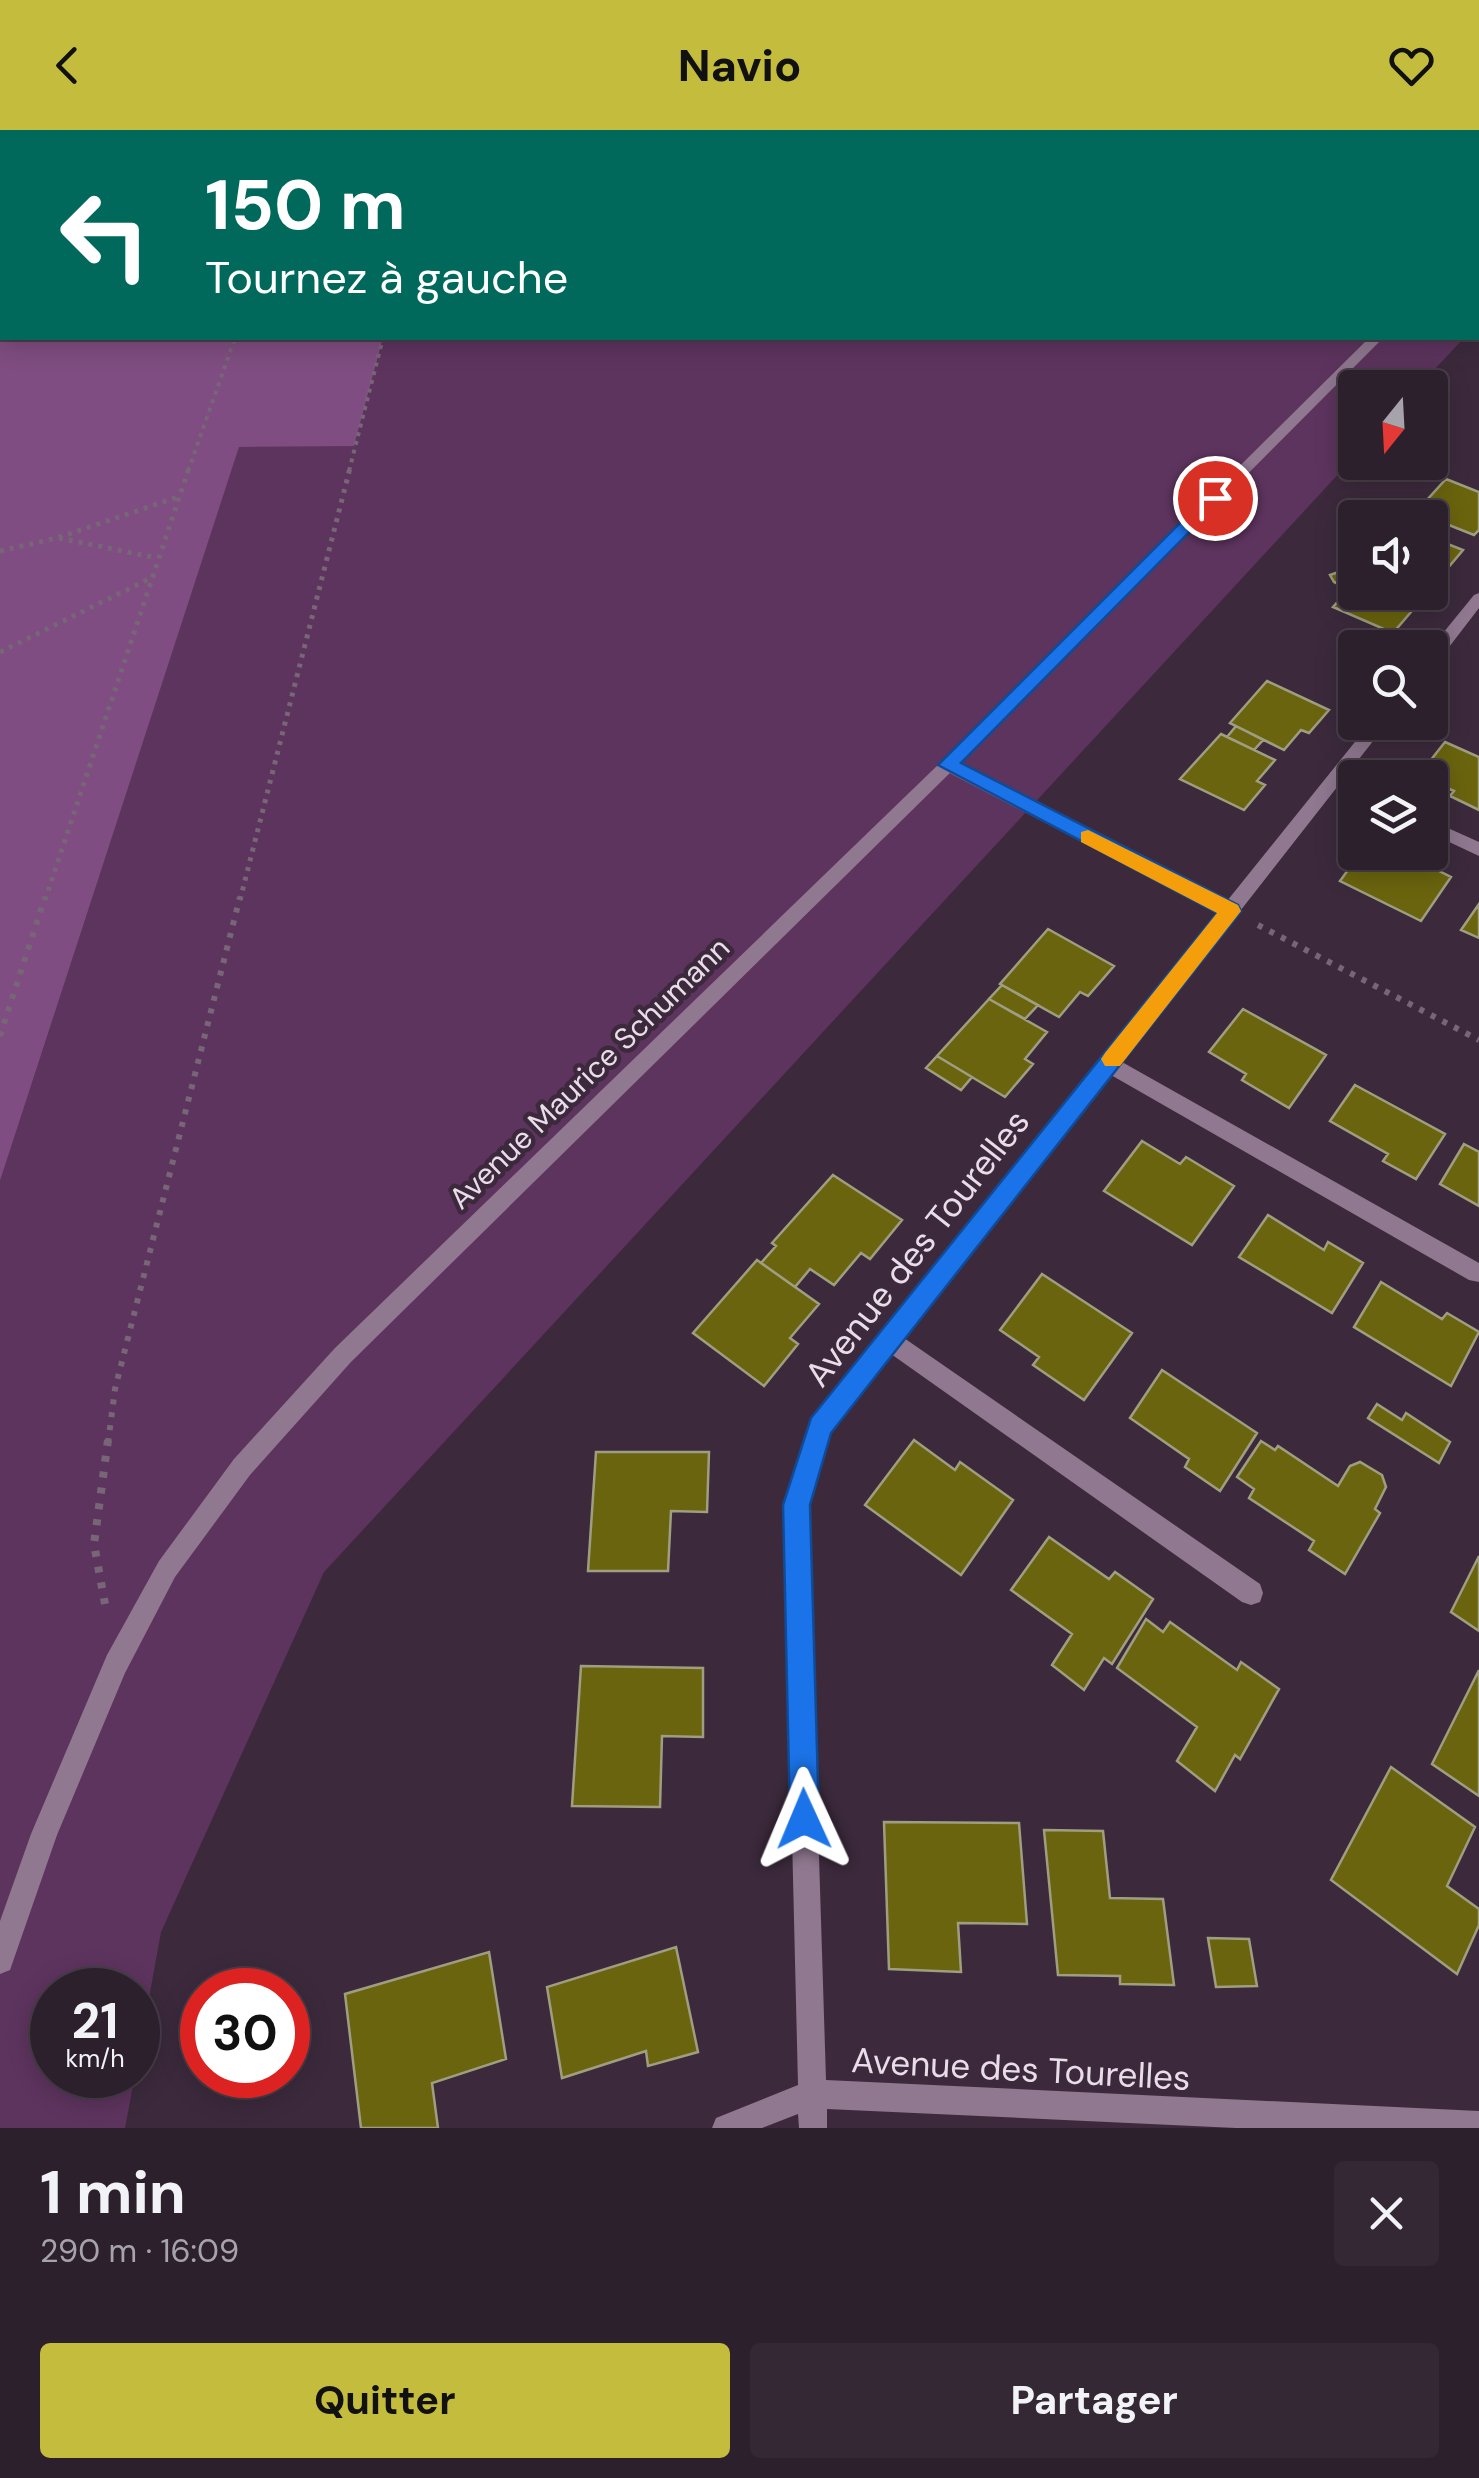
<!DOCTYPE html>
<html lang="fr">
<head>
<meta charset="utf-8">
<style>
	body { margin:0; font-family:"DM Sans",sans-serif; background:#352835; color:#f1f3f6; height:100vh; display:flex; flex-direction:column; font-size:38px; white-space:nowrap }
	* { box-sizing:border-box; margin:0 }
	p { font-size:32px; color:#a7a3aa }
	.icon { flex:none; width:55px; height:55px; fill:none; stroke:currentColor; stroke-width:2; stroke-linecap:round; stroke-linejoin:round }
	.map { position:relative; height:1998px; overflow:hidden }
	.panel { display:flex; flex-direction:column; background:#2d202d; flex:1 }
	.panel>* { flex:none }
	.guide { position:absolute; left:0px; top:0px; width:1480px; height:210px; box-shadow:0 5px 25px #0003,0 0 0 2px #483e49; background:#00695c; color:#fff; overflow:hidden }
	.needle { width:65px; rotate:198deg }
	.buttons { position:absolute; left:1338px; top:240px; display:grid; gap:20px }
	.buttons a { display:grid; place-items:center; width:110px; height:110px; border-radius:10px; background:#2d202d; box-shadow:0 5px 25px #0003,0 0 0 2px #483e49; font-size:50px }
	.speed { position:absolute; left:30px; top:1838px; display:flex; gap:20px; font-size:50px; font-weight:700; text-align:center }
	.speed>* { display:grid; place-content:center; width:130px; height:130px; border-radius:50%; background:#2d202d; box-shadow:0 5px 25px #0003,0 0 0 2px #483e49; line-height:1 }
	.speed small { font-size:25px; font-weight:400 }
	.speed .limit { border:15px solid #d22; background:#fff; color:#111 }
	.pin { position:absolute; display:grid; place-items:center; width:85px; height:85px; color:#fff; margin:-42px; border:5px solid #fff; border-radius:50%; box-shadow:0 2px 10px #0007 }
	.me { position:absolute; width:110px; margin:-55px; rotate:359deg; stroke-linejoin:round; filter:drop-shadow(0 0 8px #0008) }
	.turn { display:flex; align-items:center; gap:35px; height:210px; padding:0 40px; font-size:45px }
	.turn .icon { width:130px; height:130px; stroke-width:2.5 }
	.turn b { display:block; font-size:70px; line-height:85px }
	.round { display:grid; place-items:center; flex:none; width:105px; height:105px; border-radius:10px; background:#352835 }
	.head { display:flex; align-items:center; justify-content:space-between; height:170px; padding:0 40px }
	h1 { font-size:60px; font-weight:700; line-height:75px }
	.button { display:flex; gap:20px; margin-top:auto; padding:20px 40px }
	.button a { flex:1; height:115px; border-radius:10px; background:#c4bc3d; color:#111; font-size:40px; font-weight:700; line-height:115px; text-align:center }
	.button a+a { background:#352835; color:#f1f3f6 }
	header { display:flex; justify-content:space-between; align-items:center; height:130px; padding:0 40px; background:#c4bc3d; color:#111; font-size:45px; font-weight:700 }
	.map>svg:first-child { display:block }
</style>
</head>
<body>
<header><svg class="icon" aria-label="back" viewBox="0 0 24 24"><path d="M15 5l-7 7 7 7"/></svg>Navio<svg class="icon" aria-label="heart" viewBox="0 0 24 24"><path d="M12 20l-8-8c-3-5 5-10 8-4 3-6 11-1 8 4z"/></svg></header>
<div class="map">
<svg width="1479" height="1998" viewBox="0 0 1479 1998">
	<rect width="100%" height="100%" fill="#3c2a3c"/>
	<path fill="#5d345e" d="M879,0H1479V191L1478,2H866Z
		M383,208H1464L1418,257L1355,258V326L324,1442L161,1802L138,1929V1860H52V1945H135L125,1998H0V1051L239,316H354Z"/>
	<path fill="#7f4d81" d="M0,0H485L2,2V208H383L354,316L239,317L0,1051Z"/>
	<path fill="#6a640e" stroke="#9f9e81" stroke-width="2.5" d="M1446,349L1479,362V400L1474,405L1416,382Z
		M1430,407L1463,420L1447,439L1439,436L1430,446Z
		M1344,440L1355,445V462H1416L1403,478L1411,482L1393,503L1333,477L1349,459L1334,452L1330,445Z
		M1267,551L1329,580L1309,603L1301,600L1284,620L1230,593Z
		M1236,596L1263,610L1254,620L1227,607Z
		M1221,604L1275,630L1257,651L1265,655L1244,680L1180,649Z
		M1445,612L1479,627V680L1450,666L1454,661L1419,645Z
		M1361,722H1388L1403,730L1407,725L1451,747L1421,791L1340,751Z
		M1479,774V808L1461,800Z
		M1048,799L1114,836L1088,866L1080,862L1059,887L1000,854Z
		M1002,855L1038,875L1025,889L989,869Z
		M989,869L1047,902L1025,929L1033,934L1005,967L937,926Z
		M1243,879L1326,925L1289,978L1242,950L1246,944L1209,922Z
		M937,926L972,947L961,960L926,938Z
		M1355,955L1445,1004L1416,1049L1383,1031L1388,1024L1330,991Z
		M1142,1011L1180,1034L1186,1027L1234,1056L1192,1115L1104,1061Z
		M1464,1014L1479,1022V1076L1440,1054Z
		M833,1045L902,1090L870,1129L861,1123L834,1155L810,1139L795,1157L761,1133L776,1116L772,1113Z
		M1268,1085L1324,1120L1328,1112L1363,1133L1332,1183L1239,1127Z
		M757,1130L819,1174L790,1208L798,1214L764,1256L693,1203Z
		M1042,1144L1132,1203L1084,1270L1033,1235L1039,1227L1000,1200Z
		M1381,1152L1442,1189L1447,1183L1479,1202L1451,1256L1354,1197Z
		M1162,1240L1257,1303L1220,1361L1185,1337L1189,1329L1130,1288Z
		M1377,1274L1402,1290L1406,1283L1450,1312L1439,1333L1368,1288Z
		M914,1310L955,1340L960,1332L1013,1370L961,1445L865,1375Z
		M1261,1311L1275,1320L1278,1316L1338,1356L1350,1336L1360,1332L1382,1345L1386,1357L1375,1379L1380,1383L1345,1444L1309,1420L1314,1411L1249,1368L1254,1359L1237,1347Z
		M596,1322H709L707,1382L671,1381L668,1441H588Z
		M1049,1407L1109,1449L1115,1442L1153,1469L1112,1534L1104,1528L1084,1560L1052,1535L1072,1504L1011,1460Z
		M1479,1426V1501L1451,1482Z
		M1146,1489L1163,1502L1170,1492L1237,1540L1241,1532L1279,1559L1240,1629L1235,1625L1215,1661L1177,1631L1197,1597L1117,1538Z
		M581,1536L703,1538V1607L662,1606L660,1677L572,1676Z
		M1479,1540V1666L1432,1634Z
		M1391,1637L1475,1697L1447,1756L1479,1779V1795L1457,1844L1331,1750Z
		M884,1692L1019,1693L1027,1794L958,1793L961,1842L889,1839Z
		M1044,1700L1103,1701L1110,1768L1163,1769L1174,1855L1120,1854V1846L1058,1845Z
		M1208,1808L1249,1809L1257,1856L1216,1857Z
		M676,1817L698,1922L648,1936L646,1921L562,1948L547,1857Z
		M489,1822L506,1929L432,1953L438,1998H361L345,1864Z"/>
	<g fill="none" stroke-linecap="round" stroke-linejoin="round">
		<path stroke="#766676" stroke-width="4" stroke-dasharray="4 5" stroke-linecap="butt" d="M188,341L235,208
			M349,341L383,208"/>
		<path stroke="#766676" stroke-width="5" stroke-dasharray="4 6" stroke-linecap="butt" d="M59,408L157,428
			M0,421L57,408L178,367
			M0,522L149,449
			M45,770L189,338
			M240,770L350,338"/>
		<path stroke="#766676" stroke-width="6" stroke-dasharray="5 8" stroke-linecap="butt" d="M1258,795L1479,910
			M0,906L45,767
			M108,1313L115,1259L240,767"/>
		<path stroke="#766676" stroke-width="8" stroke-dasharray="6 10" stroke-linecap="butt" d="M105,1474L94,1414L108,1310"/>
		<path fill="#8f7890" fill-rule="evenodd" d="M1479,463V478L1436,534L1430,535V519L1474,465Z
			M1371,592H1388L1122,932L1479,1133V1152L1469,1150L1111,945L904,1208L1260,1454L1263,1463L1260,1472L1251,1475L1242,1472L891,1224L830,1302L808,1375L826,1950L1479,1981V1998H1236L827,1979V1998H799L798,1984L762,1998H712L716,1988L798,1955L784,1375L809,1297L1218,783L942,639L940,635L948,629L954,631L1227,771Z
			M1430,690L1479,712V726L1430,703Z"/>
		<path fill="#8f7890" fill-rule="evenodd" d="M1478,130H1479V138H1478Z
			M1369,208H1383L954,639L351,1232L250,1345L175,1447L125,1543L57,1705L10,1840L0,1844V1791L31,1704L107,1525L159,1431L234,1329L335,1218L942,631Z"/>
	</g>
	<path fill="#1a73e8" stroke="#114b97" stroke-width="2.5" d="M1209,364L1223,368L961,633L1238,775L1241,781L831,1303L810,1375L819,1689L815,1700L804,1704L794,1700L790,1689L783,1375L811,1288L1217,783L938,635Z"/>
	<path fill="#f59e0b" d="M1088,700L1238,775L1241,781L1120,936H1105L1101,929L1105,923L1217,783L1081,712V702Z"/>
	<g text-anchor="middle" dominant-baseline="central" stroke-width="9" stroke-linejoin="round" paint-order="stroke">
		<g font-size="30" fill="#e9dde9" stroke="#3c2a3c">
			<text transform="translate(589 943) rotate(-44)">Avenue Maurice Schumann</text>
		</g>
		<g font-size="35" fill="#e9dde9" stroke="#3c2a3c">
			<text transform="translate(917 1118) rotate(-52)">Avenue des Tourelles</text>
			<text transform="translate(1021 1939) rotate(3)">Avenue des Tourelles</text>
		</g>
	</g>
</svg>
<div class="buttons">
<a><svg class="needle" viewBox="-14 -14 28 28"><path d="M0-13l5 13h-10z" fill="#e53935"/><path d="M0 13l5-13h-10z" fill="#a7a3aa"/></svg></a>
<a><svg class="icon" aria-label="sound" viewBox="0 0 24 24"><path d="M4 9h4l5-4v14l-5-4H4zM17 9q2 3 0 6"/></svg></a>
<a><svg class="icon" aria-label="search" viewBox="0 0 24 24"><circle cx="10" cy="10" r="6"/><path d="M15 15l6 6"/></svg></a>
<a><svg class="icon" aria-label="layers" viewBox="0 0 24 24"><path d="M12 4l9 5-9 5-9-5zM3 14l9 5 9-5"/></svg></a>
</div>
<div class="speed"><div>21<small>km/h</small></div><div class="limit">30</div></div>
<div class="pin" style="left:1215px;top:368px;background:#d93025"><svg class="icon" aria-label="arrive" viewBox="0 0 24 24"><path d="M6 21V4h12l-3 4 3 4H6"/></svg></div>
<svg class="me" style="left:804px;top:1689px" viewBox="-20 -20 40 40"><path d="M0-17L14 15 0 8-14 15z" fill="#1a73e8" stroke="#fff" stroke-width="4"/></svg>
<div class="guide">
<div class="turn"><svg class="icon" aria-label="left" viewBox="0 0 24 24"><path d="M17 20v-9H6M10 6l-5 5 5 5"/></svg><div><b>150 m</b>Tournez à gauche</div></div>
</div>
</div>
<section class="panel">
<div class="head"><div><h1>1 min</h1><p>290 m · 16:09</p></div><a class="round"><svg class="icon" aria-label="close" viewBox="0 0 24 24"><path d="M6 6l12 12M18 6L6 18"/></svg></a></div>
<div class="button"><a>Quitter</a><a>Partager</a></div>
</section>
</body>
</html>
